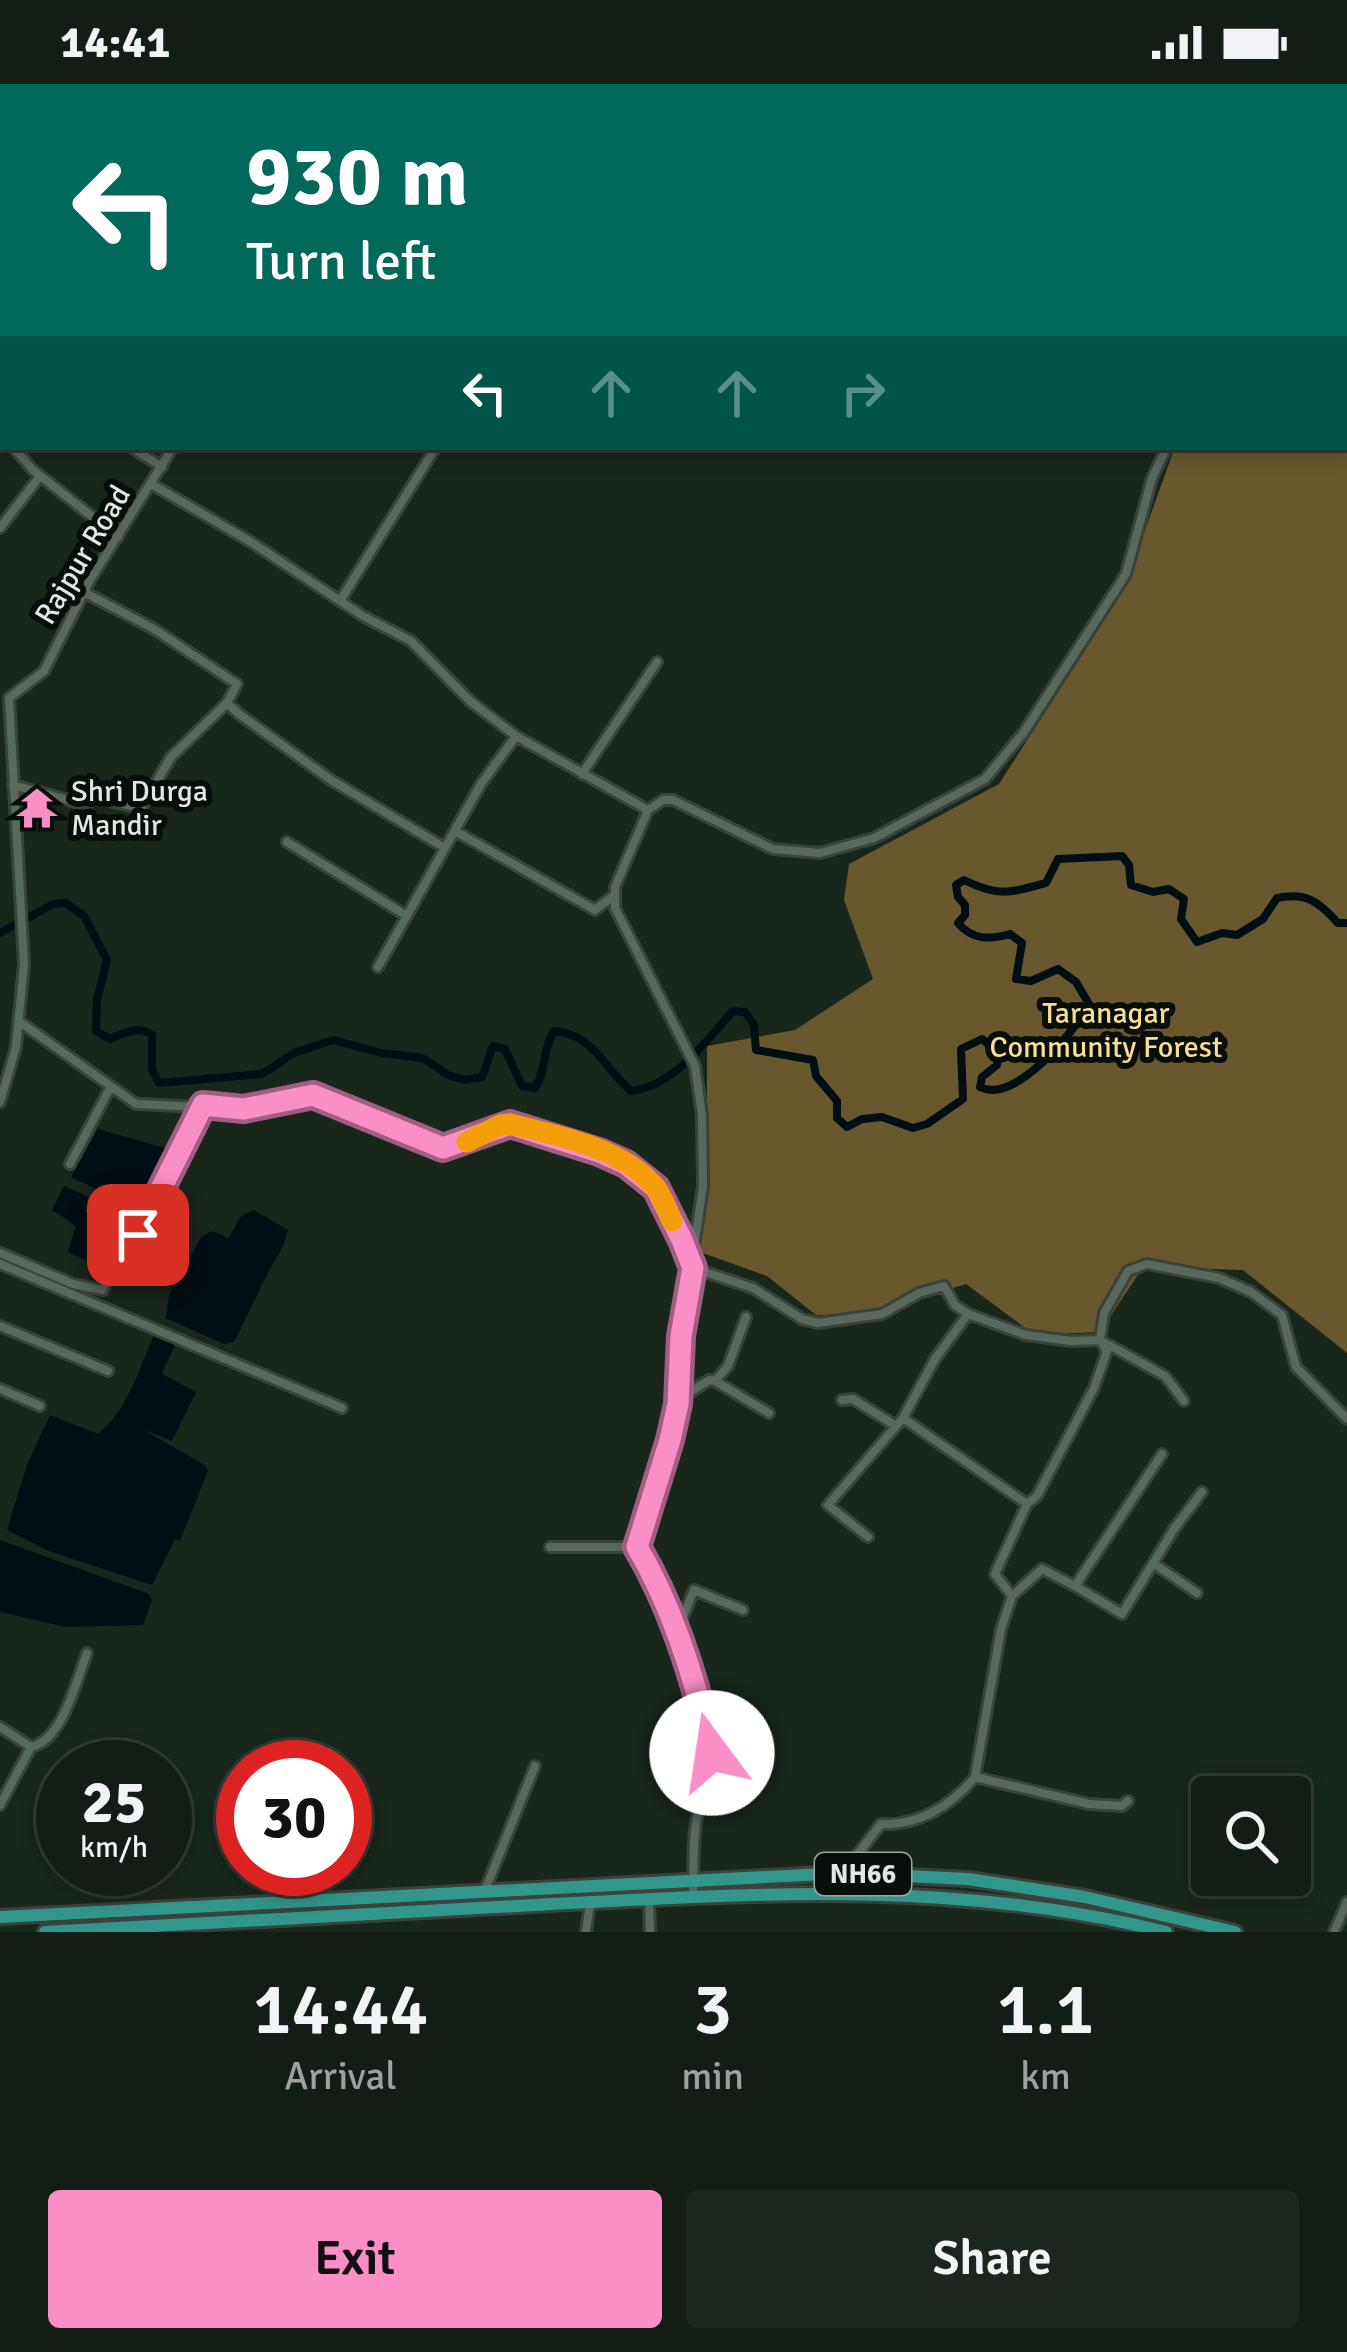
<!DOCTYPE html>
<html lang="en">
<head>
<meta charset="utf-8">
<style>
	body { margin:0; font-family:Signika,sans-serif; background:#1c251e; color:#f1f3f6; height:100vh; display:flex; flex-direction:column; font-size:45px; white-space:nowrap }
	* { box-sizing:border-box; margin:0 }
	p { font-size:39px; color:#9da1a0 }
	.icon { flex:none; width:66px; height:66px; fill:none; stroke:currentColor; stroke-width:2; stroke-linecap:round; stroke-linejoin:round }
	.map { position:relative; height:1848px; overflow:hidden }
	.drawer { display:flex; flex-direction:column; background:#131c15; flex:1 }
	.drawer>* { flex:none }
	.hud { position:absolute; left:0px; top:0px; width:1347px; height:366px; box-shadow:0 6px 18px #0003,0 0 0 3px #323a34; background:#00695c; color:#fff; overflow:hidden }
	.controls { position:absolute; left:1191px; top:1692px; display:grid; gap:24px }
	.controls a { display:grid; place-items:center; width:120px; height:120px; border-radius:12px; background:#131c15; box-shadow:0 6px 18px #0003,0 0 0 3px #323a34; font-size:60px }
	.speed { position:absolute; left:36px; top:1656px; display:flex; gap:24px; font-size:60px; font-weight:700; text-align:center }
	.speed>* { display:grid; place-content:center; width:156px; height:156px; border-radius:50%; background:#131c15; box-shadow:0 6px 18px #0003,0 0 0 3px #323a34; line-height:1 }
	.speed small { font-size:30px; font-weight:400 }
	.speed .limit { border:18px solid #d22; background:#fff; color:#111 }
	.pin { position:absolute; display:grid; place-items:center; width:102px; height:102px; color:#fff; margin:-51px; border-radius:24px; box-shadow:0 6px 18px #0006 }
	.me { position:absolute; width:132px; margin:-66px; rotate:346deg; stroke-linejoin:round; filter:drop-shadow(0 0 9px #0008) }
	.turn { display:flex; align-items:center; gap:42px; height:252px; padding:0 48px; font-size:54px }
	.turn .icon { width:156px; height:156px; stroke-width:2.5 }
	.turn b { display:block; font-size:84px; line-height:102px }
	.lanes { display:flex; align-items:center; height:114px; padding:0 48px; background:#0003; justify-content:center; gap:60px; direction:ltr }
	.lanes .off { opacity:.35 }
	.eta { display:flex; justify-content:space-evenly; align-items:center; height:204px; text-align:center }
	.eta b { font-size:72px; font-weight:600; line-height:84px }
	.cta { display:flex; gap:24px; margin-top:auto; padding:24px 48px }
	.cta a { flex:1; height:138px; border-radius:12px; background:#fa8fc8; color:#111; font-size:48px; font-weight:600; line-height:138px; text-align:center }
	.cta a+a { background:#1c251e; color:#f1f3f6 }
	.status { display:flex; justify-content:space-between; align-items:center; height:84px; padding:0 60px; background:#131c15; direction:ltr }
	.status svg { height:33px; fill:currentColor }
	.map>svg:first-child { display:block }
</style>
</head>
<body>
<div class="status"><b>14:41</b><svg viewBox="0 0 49 12"><path d="M0 12V9h3v3zM5 12V6h3v6zM10 12V3h3v9zM15 12V0h3v12zM26 1h20v11H26zM47 4h2v5h-2z"/></svg></div>
<div class="map">
<svg width="1347" height="1848" viewBox="0 0 1347 1848">
	<rect width="100%" height="100%" fill="#19261c"/>
	<path fill="#69572e" d="M1254,0H1347V1269L1243,1186L1143,1183L1100,1248L1035,1251L966,1200L867,1230L816,1231L767,1192L697,1167L707,1101V962L795,946L873,895L844,816L849,780L999,700L1123,507L1175,363H1344V3Z"/>
	<path fill="#010e13" d="M98,1045L172,1066L125,1132L98,1118L100,1107L71,1093Z
		M64,1102L88,1113L85,1128L121,1143L96,1181L68,1168L76,1142L52,1126Z
		M253,1126L288,1146C285,1164 273,1177 266,1193C255,1214 245,1237 234,1258L224,1260L166,1234L169,1211L202,1152L212,1147L229,1154L240,1133Z
		M155,1249L176,1258L162,1290L196,1308L172,1357L142,1345L206,1382L208,1387L180,1457L175,1455L152,1501L49,1467L7,1446L27,1381L50,1331L98,1350C128,1326 139,1285 155,1249Z
		M0,1456L149,1510L152,1516L143,1541L66,1543L0,1528Z"/>
	<g fill="none" stroke-linecap="round" stroke-linejoin="round">
		<path stroke="#010e13" stroke-width="8" d="M0,849L53,820L66,819L84,832L107,876L97,916L96,947L110,955C125,949 138,941 152,951V985L159,999L262,990L294,969L333,956L381,969L423,974L448,991L464,996L482,993L493,962L505,965L522,1002L535,1004C547,986 542,966 554,947C593,950 604,984 631,1007C674,1002 705,958 733,927L745,928L754,941L756,966L813,976L816,992L837,1017V1034L847,1043L862,1035L882,1033L913,1044L927,1040L963,1015L961,965L982,955L997,968V981L982,993L980,1003C1014,1021 1075,948 1089,920L1076,898L1058,885L1031,897L1016,895L1022,859L1010,850C990,856 972,856 958,839L965,831V821L958,813L956,801L964,796C998,813 1010,809 1046,799L1058,775L1122,772L1129,781L1131,801L1153,808L1169,805L1184,815L1181,835L1197,858L1222,849L1237,851L1263,835L1277,814C1307,808 1319,818 1338,839H1347"/>
		<g stroke="#39433b" stroke-width="14">
			<path id="street" d="M505,0L507,3
				M1086,0L1087,3
				M66,3L68,0
				M433,3L436,0
				M983,3L987,0
				M1244,3V0
				M0,115L3,114
				M0,349L3,352
				M13,363L33,386L118,453
				M131,363L162,383
				M153,401L251,458L363,532L411,557L470,617L516,652L648,726
				M0,444L40,392
				M84,508L154,545L237,600L227,619L239,630L331,696L445,764L481,700L516,652
				M340,517L436,363
				M582,690L657,578
				M13,701L79,719L100,715L141,724L171,673L227,619
				M455,747L595,826L612,813
				M287,758L407,832
				M378,883L445,764
				M20,938L136,1020L244,1025L313,1011L443,1064C465,1060 484,1043 504,1041C536,1037 640,1080 657,1107C672,1129 685,1159 693,1184L753,1204L802,1235L818,1239L882,1230L919,1209L944,1202L955,1221L968,1230L1026,1251L1071,1257L1100,1256L1165,1292L1184,1317
				M0,1018L16,963L24,880L9,614L44,587L90,496L173,363
				M70,1080L110,1004
				M0,1169L73,1200L103,1206L110,1190L119,1185L131,1165L203,1021
				M0,1180L342,1324
				M0,1242L108,1287
				M715,1297L728,1282L746,1233
				M0,1305L40,1322
				M678,1316L709,1296L715,1297L769,1329
				M842,1316L853,1315L896,1342
				M903,1334L1027,1420
				M868,1453L828,1421L903,1334L935,1275L968,1230
				M550,1463H637
				M1153,1479L1197,1509
				M1075,1502L1122,1530L1174,1445L1202,1408
				M1012,1512L1042,1485L1075,1502L1162,1370
				M677,1547L694,1506L743,1526
				M0,1643L31,1663L0,1721
				M31,1663C63,1656 76,1597 87,1569
				M975,1693L1089,1720L1122,1722L1128,1717
				M844,1788L881,1740C918,1742 951,1722 975,1693L1001,1545L1012,1512L995,1490L1027,1420L1037,1412L1094,1304L1107,1267L1100,1256L1104,1229L1128,1187L1147,1180L1219,1194L1251,1208L1282,1231L1296,1283L1347,1335
				M485,1806L535,1682
				M693,1812C694,1786 692,1754 698,1728C703,1709 710,1694 711,1674C713,1627 662,1504 637,1463L671,1356L678,1320L681,1252L703,1102L702,1031L695,982L615,824V803L648,726L663,716H673L773,765L820,769L874,754L985,695L1024,648L1126,490L1152,394L1167,363
				M649,1816L650,1848
				M586,1848L590,1819
				M1334,1848L1347,1818"/>
		</g>
		<g stroke="#39433b" stroke-width="18">
			<path id="highway" d="M0,1833L843,1789L968,1795L1085,1813L1235,1848
				M45,1848C214,1839 383,1829 552,1820C763,1809 958,1796 1166,1848"/>
		</g>
		<use href="#street" stroke="#59685d" stroke-width="8"/>
		<use href="#highway" stroke="#32978b" stroke-width="12"/>
	</g>
	<g fill="none" stroke-linecap="round" stroke-linejoin="round">
		<g stroke="#a25d82" stroke-width="30">
			<path id="route" d="M138,1151L203,1021L244,1025L313,1011L443,1064L510,1040L599,1068L626,1080L656,1104L682,1156L693,1184L681,1252L678,1320L670,1356L637,1463C674,1525 696,1598 712,1669"/>
		</g>
		<use href="#route" stroke="#fa8fc8" stroke-width="21"/>
		<path stroke="#f59e0b" stroke-width="21" d="M467,1058L500,1041L510,1040C556,1051 623,1064 655,1103C663,1112 667,1127 672,1137"/>
	</g>
	<defs>
		<g id="temple-bare" transform="scale(3.24)"><path d="M0-6L5-2H3V0L6.5 2.5H4V6H1.5V3h-3V6H-4V2.5H-6.5L-3 0V-2H-5Z" fill="#fa8fc8" stroke="#080e09" stroke-width="2.5" paint-order="stroke"/></g>
	</defs>
	<g fill-rule="evenodd">
		<use href="#temple-bare" x="37" y="724"/>
	</g>
	<g text-anchor="middle" dominant-baseline="central" stroke-width="12" stroke-linejoin="round" paint-order="stroke">
		<rect fill="#080e09" stroke="#9ea7a0" stroke-width="3" x="815" y="1769" width="96" height="42" rx="9"/>
		<g font-size="27" font-weight="bold" fill="#dfe8e1">
			<text x="863" y="1790">NH66</text>
		</g>
		<g font-size="30" fill="#dfe8e1" stroke="#080e09">
			<text transform="translate(83 471) rotate(-59)">Rajpur Road</text>
		</g>
		<g font-size="30" fill="#dfe8e1" stroke="#080e09" text-anchor="start">
			<text x="71" y="707">Shri Durga<tspan x="71" dy="34">Mandir</tspan></text>
		</g>
		<g font-size="30" fill="#fbdc97" stroke="#080e09">
			<text x="1106" y="929">Taranagar<tspan x="1106" dy="34">Community Forest</tspan></text>
		</g>
	</g>
</svg>
<div class="controls">
<a><svg class="icon" aria-label="search" viewBox="0 0 24 24"><circle cx="10" cy="10" r="6"/><path d="M15 15l6 6"/></svg></a>
</div>
<div class="speed"><div>25<small>km/h</small></div><div class="limit">30</div></div>
<div class="pin" style="left:138px;top:1151px;background:#d93025"><svg class="icon" aria-label="arrive" viewBox="0 0 24 24"><path d="M6 21V4h12l-3 4 3 4H6"/></svg></div>
<svg class="me" style="left:712px;top:1669px" viewBox="-20 -20 40 40"><circle r="19" fill="#fff"/><path d="M0-13L10 11 0 6-10 11z" fill="#fa8fc8"/></svg>
<div class="hud">
<div class="turn"><svg class="icon" aria-label="left" viewBox="0 0 24 24"><path d="M17 20v-9H6M10 6l-5 5 5 5"/></svg><div><b>930 m</b>Turn left</div></div>
<div class="lanes"><svg class="icon" aria-label="left" viewBox="0 0 24 24"><path d="M17 20v-9H6M10 6l-5 5 5 5"/></svg><svg class="icon off" aria-label="ahead" viewBox="0 0 24 24"><path d="M12 20V5M6 11l6-6 6 6"/></svg><svg class="icon off" aria-label="ahead" viewBox="0 0 24 24"><path d="M12 20V5M6 11l6-6 6 6"/></svg><svg class="icon off" aria-label="right" viewBox="0 0 24 24"><path d="M7 20v-9h11M14 6l5 5-5 5"/></svg></div>
</div>
</div>
<section class="drawer">
<div class="eta">
<div><b>14:44</b><p>Arrival</p></div>
<div><b>3</b><p>min</p></div>
<div><b>1.1</b><p>km</p></div>
</div>
<div class="cta"><a>Exit</a><a>Share</a></div>
</section>
</body>
</html>
